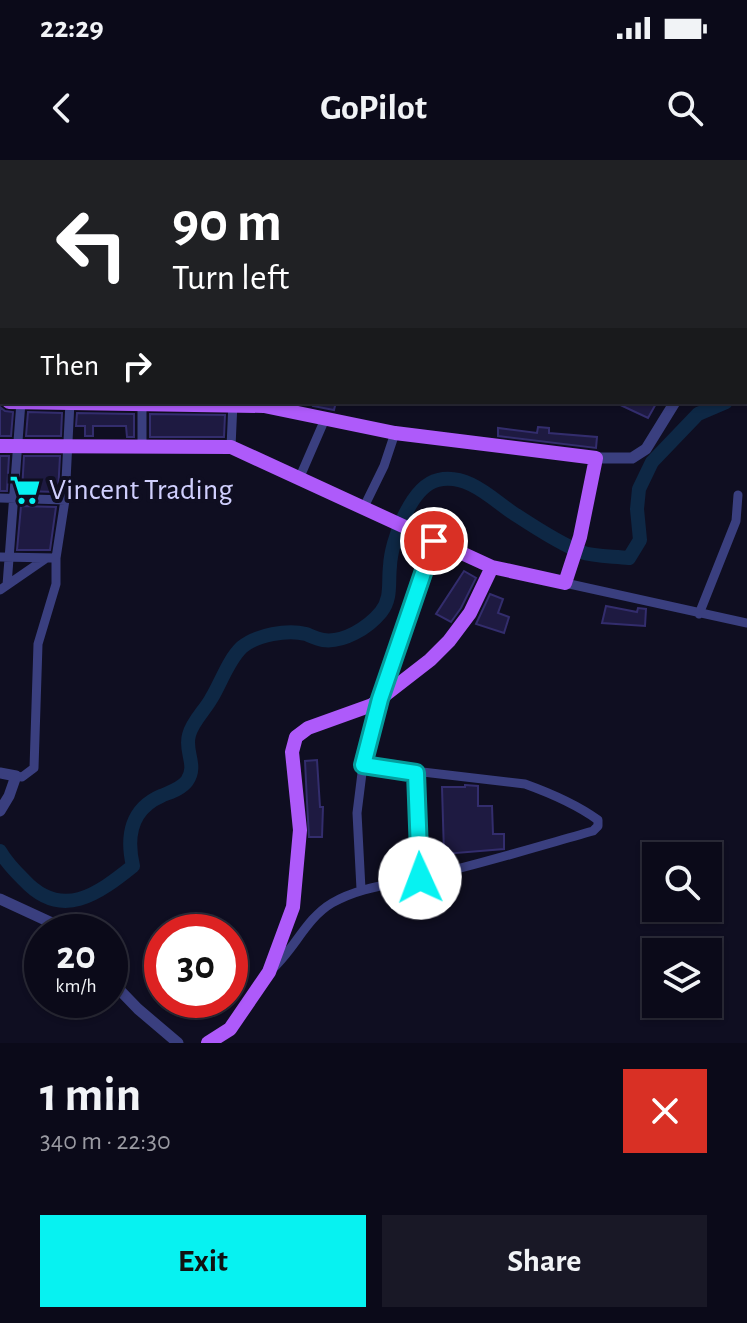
<!DOCTYPE html>
<html lang="en">
<head>
<meta charset="utf-8">
<style>
	body { margin:0; font-family:"Alegreya Sans",sans-serif; background:#191826; color:#f1f3f6; height:100vh; display:flex; flex-direction:column; font-size:30px; white-space:nowrap }
	* { box-sizing:border-box; margin:0 }
	p { font-size:26px; color:#9a9aa2 }
	.icon { flex:none; width:44px; height:44px; fill:none; stroke:currentColor; stroke-width:2; stroke-linecap:round; stroke-linejoin:round }
	.map { position:relative; height:883px; overflow:hidden }
	.drawer { display:flex; flex-direction:column; background:#0b0a19; flex:1 }
	.drawer>* { flex:none }
	.guide { position:absolute; left:0px; top:0px; width:748px; height:244px; box-shadow:0 2px 6px #0004,0 0 0 2px #2b2b38; background:#202124; color:#fff; overflow:hidden }
	.fabs { position:absolute; left:642px; top:682px; display:grid; gap:16px }
	.fabs a { display:grid; place-items:center; width:80px; height:80px; border-radius:0px; background:#0b0a19; box-shadow:0 2px 6px #0004,0 0 0 2px #2b2b38; font-size:40px }
	.speed { position:absolute; left:24px; top:754px; display:flex; gap:16px; font-size:40px; font-weight:700; text-align:center }
	.speed>* { display:grid; place-content:center; width:104px; height:104px; border-radius:50%; background:#0b0a19; box-shadow:0 2px 6px #0004,0 0 0 2px #2b2b38; line-height:1 }
	.speed small { font-size:20px; font-weight:400 }
	.speed .limit { border:12px solid #d22; background:#fff; color:#111 }
	.pin { position:absolute; display:grid; place-items:center; width:68px; height:68px; color:#fff; margin:-34px; border:4px solid #fff; border-radius:50%; box-shadow:0 2px 8px #0007 }
	.me { position:absolute; width:88px; margin:-44px; rotate:358deg; stroke-linejoin:round; filter:drop-shadow(0 0 6px #0008) }
	.turn { display:flex; align-items:center; gap:28px; height:168px; padding:0 40px; font-size:36px }
	.turn .icon { width:104px; height:104px; stroke-width:2.5 }
	.turn b { display:block; font-size:56px; line-height:68px }
	.then { display:flex; align-items:center; height:76px; padding:0 40px; background:#0003; gap:16px; font-size:30px }
	.round { display:grid; place-items:center; flex:none; width:84px; height:84px; border-radius:0px; background:#191826 }
	.summary { display:flex; align-items:center; justify-content:space-between; height:136px; padding:0 40px }
	h1 { font-size:48px; font-weight:600; line-height:60px }
	.cta { display:flex; gap:16px; margin-top:auto; padding:16px 40px }
	.cta a { flex:1; height:92px; border-radius:0px; background:#07f2f1; color:#111; font-size:32px; font-weight:600; line-height:92px; text-align:center }
	.cta a+a { background:#191826; color:#f1f3f6 }
	.status { display:flex; justify-content:space-between; align-items:center; height:56px; padding:0 40px; background:#0b0a19; direction:ltr }
	.status svg { height:22px; fill:currentColor }
	header { display:flex; justify-content:space-between; align-items:center; height:104px; padding:0 40px; background:#0b0a19; font-size:36px; font-weight:600 }
	.map>svg:first-child { display:block }
</style>
</head>
<body>
<div class="status"><b>22:29</b><svg viewBox="0 0 49 12"><path d="M0 12V9h3v3zM5 12V6h3v6zM10 12V3h3v9zM15 12V0h3v12zM26 1h20v11H26zM47 4h2v5h-2z"/></svg></div>
<header><svg class="icon" aria-label="back" viewBox="0 0 24 24"><path d="M15 5l-7 7 7 7"/></svg>GoPilot<svg class="icon" aria-label="search" viewBox="0 0 24 24"><circle cx="10" cy="10" r="6"/><path d="M15 15l6 6"/></svg></header>
<div class="map">
<svg width="747" height="883" viewBox="0 0 747 883">
	<rect width="100%" height="100%" fill="#0f0e21"/>
	<g fill="none" stroke-linecap="round" stroke-linejoin="round">
		<path stroke="#0e2845" stroke-width="2" d="M281,0V2
			M746,38H747"/>
		<path stroke="#0e2845" stroke-width="14" d="M746,124L747,123
			M746,173L747,174
			M746,234L747,233
			M0,691C6,702 15,711 24,720C62,761 98,734 133,706C126,676 131,649 161,636C170,632 181,629 187,621C198,605 184,592 189,575C192,562 205,550 211,539C221,523 228,500 242,487C257,475 287,469 306,474C311,476 317,479 323,480C343,483 368,468 381,452C392,438 388,423 390,406C391,381 411,326 438,320C467,313 491,338 513,353C533,366 558,383 581,392C595,397 614,396 629,398L640,380L637,349L639,329L652,302L698,254L726,242"/>
	</g>
	<path fill="#1e1a41" stroke="#332d6d" stroke-width="2" d="M314,242H336L334,250L313,246Z
		M614,242H657L648,258Z
		M0,247L5,251L13,252L11,276H0Z
		M28,252L62,253L61,276H26Z
		M77,253L134,254V277H127L126,266H93V276H85V266H76Z
		M150,254L225,255L224,277H150Z
		M538,267L549,268V273L597,277L596,288L498,276V268L537,273Z
		M0,296H9L7,331H0Z
		M24,296H60L58,332L22,331Z
		M21,346L56,347L50,390H17Z
		M464,411L476,418L461,448L451,462L436,454Z
		M490,434L503,439L498,453L509,457L504,473L476,464Z
		M606,446L637,452L638,448L646,449L645,466L602,463Z
		M317,600L320,647H323L322,677H309L307,642L305,601Z
		M465,625L478,626V646H492L493,674H504V689L444,694L442,627H465Z"/>
	<g fill="none" stroke-linecap="round" stroke-linejoin="round">
		<path stroke="#3a3f7f" stroke-width="9" d="M0,173H2
			M0,208H2
			M142,242V287
			M231,287L233,242
			M299,319L325,259
			M0,338L65,340
			M363,349L384,306L395,273
			M0,397L56,398
			M565,423L747,463
			M7,425L21,242
			M0,430L45,399
			M699,454L736,361L738,335
			M416,613L420,718
			M16,616L22,617L34,608L38,484L56,424V398L65,340L70,242
			M361,729L357,653L363,605
			M270,811C294,791 305,759 332,743C360,727 389,725 420,718C478,705 536,687 593,671L598,666V660C576,644 550,633 525,624L363,605L380,539L434,381"/>
		<path stroke="#3a3f7f" stroke-width="11" d="M746,92L747,91
			M596,298H632L646,289L675,242
			M0,613L16,616L9,636L0,651
			M0,739L52,763L62,772
			M110,820L138,849L178,883"/>
		<path stroke="#ae5afa" stroke-width="14" d="M0,286L231,287L492,407L565,423L580,377L596,298L395,273L264,246L9,242
			M208,883L230,869L269,812L293,747L300,670L292,592L296,577L308,568L372,545L430,500L449,481L470,453L492,407"/>
	</g>
	<g fill="none" stroke-linecap="round" stroke-linejoin="round">
		<g stroke="#059d9d" stroke-width="20">
			<path id="route" d="M420,718L416,613L363,605L380,539L434,381"/>
		</g>
		<use href="#route" stroke="#07f2f1" stroke-width="14"/>
	</g>
	<defs>
		<g id="supermarket-bare" transform="scale(2.4)"><path d="M-6-5.5h2.5l.6 2H6L4.5 2H-2.5L-4.4-4H-6ZM-1.5 3.2a1.3 1.3 0 1 0 .1 0ZM3 3.2a1.3 1.3 0 1 0 .1 0Z" fill="#07f2f1" stroke="#0f0e21" stroke-width="2.5" paint-order="stroke"/></g>
	</defs>
	<g fill-rule="evenodd">
		<use href="#supermarket-bare" x="25" y="330"/>
	</g>
	<g text-anchor="middle" dominant-baseline="central" stroke-width="8" stroke-linejoin="round" paint-order="stroke">
		<g font-size="30" fill="#d0cffe" stroke="#0f0e21" text-anchor="start">
			<text x="49" y="330">Vincent Trading</text>
		</g>
	</g>
</svg>
<div class="fabs">
<a><svg class="icon" aria-label="search" viewBox="0 0 24 24"><circle cx="10" cy="10" r="6"/><path d="M15 15l6 6"/></svg></a>
<a><svg class="icon" aria-label="layers" viewBox="0 0 24 24"><path d="M12 4l9 5-9 5-9-5zM3 14l9 5 9-5"/></svg></a>
</div>
<div class="speed"><div>20<small>km/h</small></div><div class="limit">30</div></div>
<div class="pin" style="left:434px;top:381px;background:#d93025"><svg class="icon" aria-label="arrive" viewBox="0 0 24 24"><path d="M6 21V4h12l-3 4 3 4H6"/></svg></div>
<svg class="me" style="left:420px;top:718px" viewBox="-20 -20 40 40"><circle r="19" fill="#fff"/><path d="M0-13L10 11 0 6-10 11z" fill="#07f2f1"/></svg>
<div class="guide">
<div class="turn"><svg class="icon" aria-label="left" viewBox="0 0 24 24"><path d="M17 20v-9H6M10 6l-5 5 5 5"/></svg><div><b>90 m</b>Turn left</div></div>
<div class="then">Then<svg class="icon" aria-label="right" viewBox="0 0 24 24"><path d="M7 20v-9h11M14 6l5 5-5 5"/></svg></div>
</div>
</div>
<section class="drawer">
<div class="summary"><div><h1>1 min</h1><p>340 m · 22:30</p></div><a class="round" style="background:#d93025;color:#fff"><svg class="icon" aria-label="close" viewBox="0 0 24 24"><path d="M6 6l12 12M18 6L6 18"/></svg></a></div>
<div class="cta"><a>Exit</a><a>Share</a></div>
</section>
</body>
</html>
